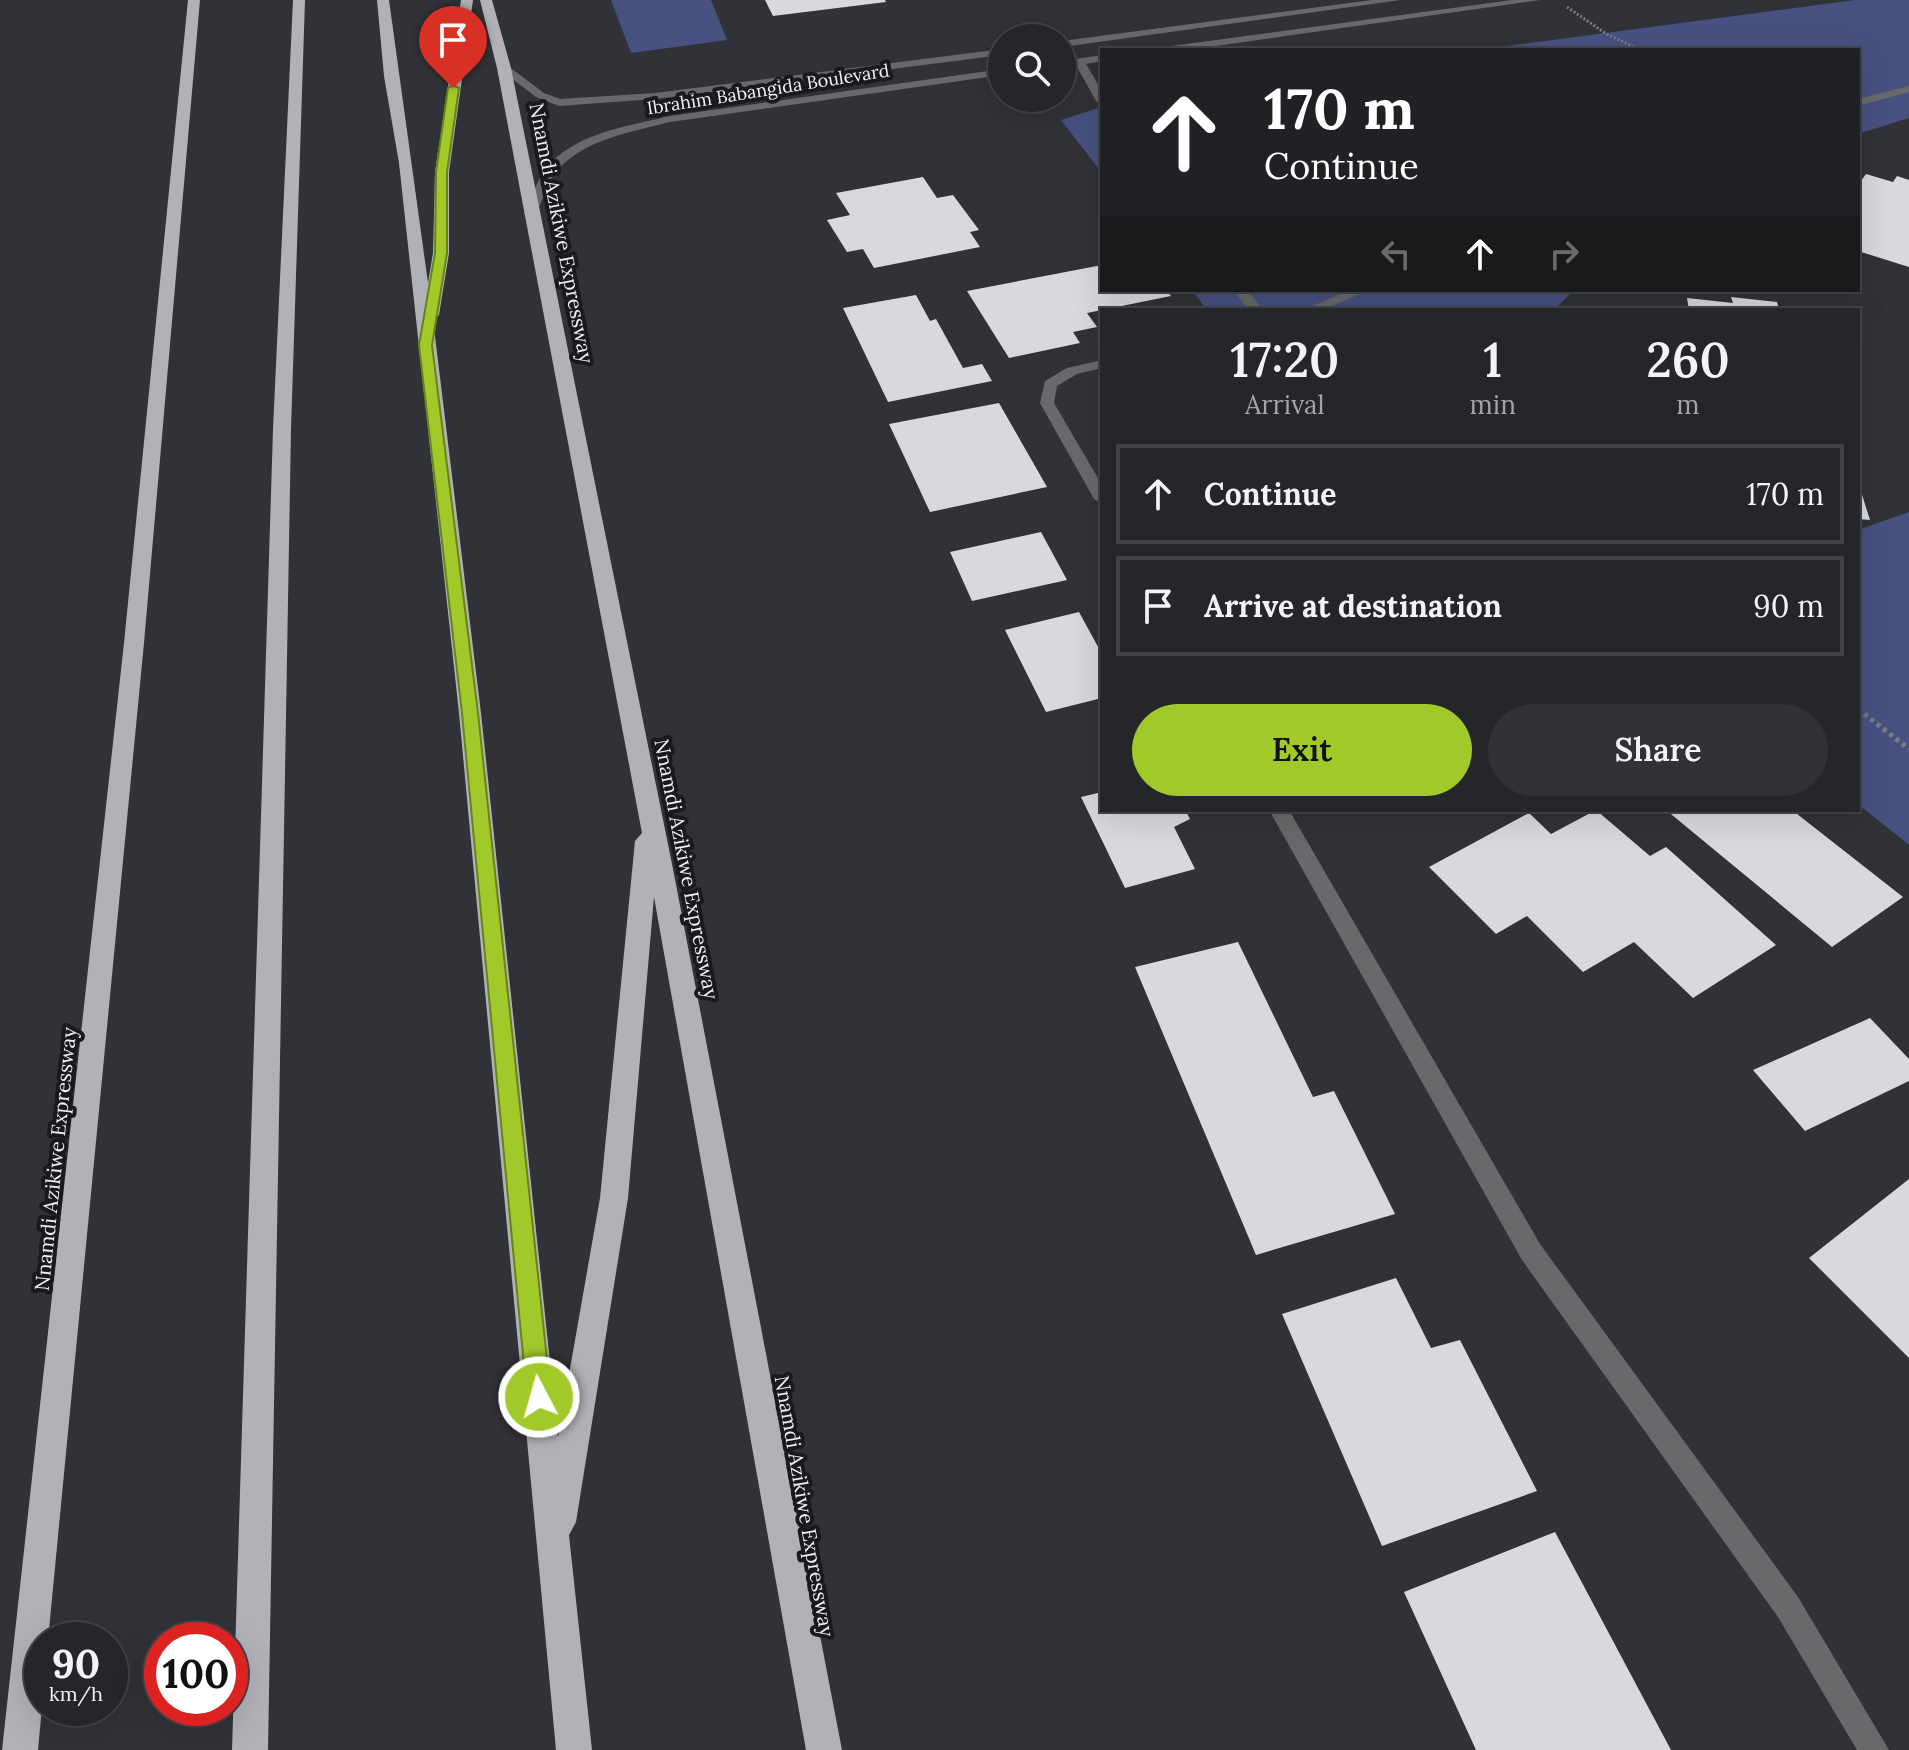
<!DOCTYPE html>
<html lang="en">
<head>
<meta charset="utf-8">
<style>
	body { margin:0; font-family:Lora,serif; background:#313235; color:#f1f3f6; height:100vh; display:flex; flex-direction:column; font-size:30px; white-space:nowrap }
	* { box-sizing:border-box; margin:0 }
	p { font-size:26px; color:#a3a5a8 }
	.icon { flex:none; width:44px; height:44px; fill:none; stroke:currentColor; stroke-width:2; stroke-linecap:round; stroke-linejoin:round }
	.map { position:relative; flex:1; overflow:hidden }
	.side { position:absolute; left:1100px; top:308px; width:760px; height:504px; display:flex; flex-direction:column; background:#252629; border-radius:0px; box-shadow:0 8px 32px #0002,0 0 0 2px #424346 }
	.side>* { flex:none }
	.top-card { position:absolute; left:1100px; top:48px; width:760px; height:244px; border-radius:0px; box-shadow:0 8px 32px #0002,0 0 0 2px #424346; background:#202124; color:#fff; overflow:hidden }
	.controls { position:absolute; left:988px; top:24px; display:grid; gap:16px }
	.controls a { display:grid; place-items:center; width:88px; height:88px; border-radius:50%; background:#252629; box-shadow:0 8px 32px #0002,0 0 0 2px #424346; font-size:40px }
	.speed { position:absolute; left:24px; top:1622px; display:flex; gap:16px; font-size:40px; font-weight:700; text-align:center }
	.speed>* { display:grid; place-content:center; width:104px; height:104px; border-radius:50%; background:#252629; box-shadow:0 8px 32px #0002,0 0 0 2px #424346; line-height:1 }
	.speed small { font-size:20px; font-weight:400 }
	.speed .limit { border:12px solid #d22; background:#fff; color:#111 }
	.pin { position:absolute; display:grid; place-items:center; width:68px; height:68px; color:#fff; margin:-82px -34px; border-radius:50% 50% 50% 0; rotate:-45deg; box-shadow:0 0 8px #0007 }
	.pin .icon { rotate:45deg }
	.me { position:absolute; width:88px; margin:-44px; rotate:354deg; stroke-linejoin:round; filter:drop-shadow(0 0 6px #0008) }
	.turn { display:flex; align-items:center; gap:28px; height:168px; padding:0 32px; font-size:36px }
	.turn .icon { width:104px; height:104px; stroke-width:2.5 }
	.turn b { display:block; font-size:56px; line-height:68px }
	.lanes { display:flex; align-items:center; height:76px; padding:0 32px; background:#0003; justify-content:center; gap:40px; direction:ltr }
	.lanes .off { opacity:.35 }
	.eta { display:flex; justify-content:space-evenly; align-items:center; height:136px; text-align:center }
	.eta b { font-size:48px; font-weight:600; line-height:56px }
	.primary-button { display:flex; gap:16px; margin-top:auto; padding:16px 32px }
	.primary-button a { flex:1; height:92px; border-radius:48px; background:#a1c92a; color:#111; font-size:32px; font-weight:600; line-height:92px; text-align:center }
	.primary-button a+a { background:#313235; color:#f1f3f6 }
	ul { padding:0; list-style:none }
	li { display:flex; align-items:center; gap:24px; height:100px; margin:0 16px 12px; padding:0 16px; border:4px solid #424346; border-radius:0px }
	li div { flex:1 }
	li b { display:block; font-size:30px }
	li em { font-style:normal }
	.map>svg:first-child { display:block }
</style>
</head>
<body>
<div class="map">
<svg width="1909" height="1750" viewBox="0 0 1909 1750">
	<rect width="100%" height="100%" fill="#313237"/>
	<path fill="#475180" d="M611,0H711L727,40L631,53Z
		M1855,0H1909V118L1858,134V50H1477Z
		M1102,107V173L1061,120Z
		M1192,290H1574L1554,310H1207Z
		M1909,512V845L1858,804V530Z"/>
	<path fill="#d7d9df" d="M765,0H885L886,2L773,16Z
		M1866,174L1893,182L1897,176L1909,180V267L1858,251V185Z
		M923,177L937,198L953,195L979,230L970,232L980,247L874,268L863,249L847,252L827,220L850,215L836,193Z
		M1102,265V290H1166L1171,296L1087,313L1097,327L1073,332L1080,343L1009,358L967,291Z
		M916,295L930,321L936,319L963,368L982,364L992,381L888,402L843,308Z
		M1731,297L1777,302L1779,310H1689L1687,298L1733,303Z
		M999,403L1047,487L930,512L889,424Z
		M1858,485H1859L1870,520L1858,519Z
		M1041,532L1067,580L972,601L950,552Z
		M1079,612L1102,654V698L1046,712L1005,630Z
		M1102,792V810H1185L1190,819L1174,827L1195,869L1125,888L1081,797Z
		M1596,810L1650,856L1666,847L1776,945L1693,998L1634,942L1583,972L1527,916L1496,934L1429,867L1529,813L1551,834Z
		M1666,810H1792L1903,897L1832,947Z
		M1238,942L1313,1097L1334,1091L1395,1214L1256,1255L1135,967Z
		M1870,1018L1909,1059V1081L1805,1131L1753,1070Z
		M1909,1179V1358L1809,1258Z
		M1396,1278L1431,1348L1460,1340L1537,1491L1382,1546L1282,1314Z
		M1555,1532L1671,1750H1476L1404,1592Z"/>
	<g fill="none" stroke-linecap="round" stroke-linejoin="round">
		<path stroke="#7a7b7f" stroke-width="3" stroke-dasharray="2 2" stroke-linecap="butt" d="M1567,7L1605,33L1640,50"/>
		<path stroke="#7a7b7f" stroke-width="5" stroke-dasharray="4 4" stroke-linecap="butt" d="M1858,709L1909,749"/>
		<path fill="#68696b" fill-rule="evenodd" d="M1372,0H1401L1062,47V41Z
			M1512,0H1540L1188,50H1159L1164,47Z
			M1002,49V55L655,99L559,106L536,97L498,68L508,66L544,93L560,99L655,93Z
			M1102,55V61L1086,64L1102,91V104L1096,101L1076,65L1062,67V61Z
			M1002,69V75L670,122C632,132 583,139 556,172C546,184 543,202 534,217L524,214C531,199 536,182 546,169C573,133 629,126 670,116Z
			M1909,86V92L1858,106V99Z
			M1233,290H1247L1263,310H1249Z
			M1350,290H1369L1322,310H1303Z
			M1102,360V368L1077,374L1057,386L1054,403L1102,485V504L1094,499L1040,403L1045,381L1067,368Z
			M1269,810H1289L1540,1244L1798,1597L1889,1750H1857L1778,1617L1522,1260Z"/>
		<path fill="#b1b2b8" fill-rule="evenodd" d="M188,0H200L144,643L48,1640H42V1707L38,1750H2L124,643Z
			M293,0H305L291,429L268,1750H232L273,429Z
			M377,0H389L428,283L433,253L435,172L461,0H473L449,172V253L439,315L433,320L481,713L558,1437L600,1198L635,841L642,833L497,68L480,0H492L511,68L673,869L842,1750H806L654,897L628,1198L576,1522L569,1535L592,1750H556L459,713L399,163L384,76Z"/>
	</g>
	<path fill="#a1c92a" stroke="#69831b" stroke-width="2" d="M453,85L459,88L447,172V253L432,345L478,713L551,1397L547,1405L539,1409L531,1405L527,1397L462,713L419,345L435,253L436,172L448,88Z"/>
	<g text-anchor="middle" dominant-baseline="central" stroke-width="8" stroke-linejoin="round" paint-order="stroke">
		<g font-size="18" fill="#eff0f3" stroke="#1a1a1c">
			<text transform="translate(768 89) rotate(-9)">Ibrahim Babangida Boulevard</text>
		</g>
		<g font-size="20" fill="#eff0f3" stroke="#1a1a1c">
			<text transform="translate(562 233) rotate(79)">Nnamdi Azikiwe Expressway</text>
			<text transform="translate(687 869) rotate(79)">Nnamdi Azikiwe Expressway</text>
			<text transform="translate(55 1159) rotate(-84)">Nnamdi Azikiwe Expressway</text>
			<text transform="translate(805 1506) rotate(80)">Nnamdi Azikiwe Expressway</text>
		</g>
	</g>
</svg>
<div class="controls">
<a><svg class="icon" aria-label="search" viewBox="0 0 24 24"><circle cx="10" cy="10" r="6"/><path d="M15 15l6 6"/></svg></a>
</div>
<div class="speed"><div>90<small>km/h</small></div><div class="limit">100</div></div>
<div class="pin" style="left:453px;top:88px;background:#d93025"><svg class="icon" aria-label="arrive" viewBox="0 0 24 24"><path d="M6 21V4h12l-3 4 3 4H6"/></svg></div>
<svg class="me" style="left:539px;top:1397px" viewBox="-20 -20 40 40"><circle r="17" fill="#a1c92a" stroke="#fff" stroke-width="3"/><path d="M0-11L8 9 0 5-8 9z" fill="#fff"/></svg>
<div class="top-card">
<div class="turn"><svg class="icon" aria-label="ahead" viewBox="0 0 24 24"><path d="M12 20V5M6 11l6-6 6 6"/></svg><div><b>170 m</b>Continue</div></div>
<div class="lanes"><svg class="icon off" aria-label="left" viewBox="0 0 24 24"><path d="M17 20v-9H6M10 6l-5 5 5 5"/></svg><svg class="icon" aria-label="ahead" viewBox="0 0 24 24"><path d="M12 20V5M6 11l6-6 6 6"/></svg><svg class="icon off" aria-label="right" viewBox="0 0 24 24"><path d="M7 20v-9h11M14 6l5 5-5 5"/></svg></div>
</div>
<section class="side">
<div class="eta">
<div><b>17:20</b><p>Arrival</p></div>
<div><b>1</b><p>min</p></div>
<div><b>260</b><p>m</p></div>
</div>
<ul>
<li><svg class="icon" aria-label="ahead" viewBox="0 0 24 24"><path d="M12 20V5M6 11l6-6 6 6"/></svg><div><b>Continue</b></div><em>170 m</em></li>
<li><svg class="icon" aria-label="arrive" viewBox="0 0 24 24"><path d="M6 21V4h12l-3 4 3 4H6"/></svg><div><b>Arrive at destination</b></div><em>90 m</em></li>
</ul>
<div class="primary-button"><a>Exit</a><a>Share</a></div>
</section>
</div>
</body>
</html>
